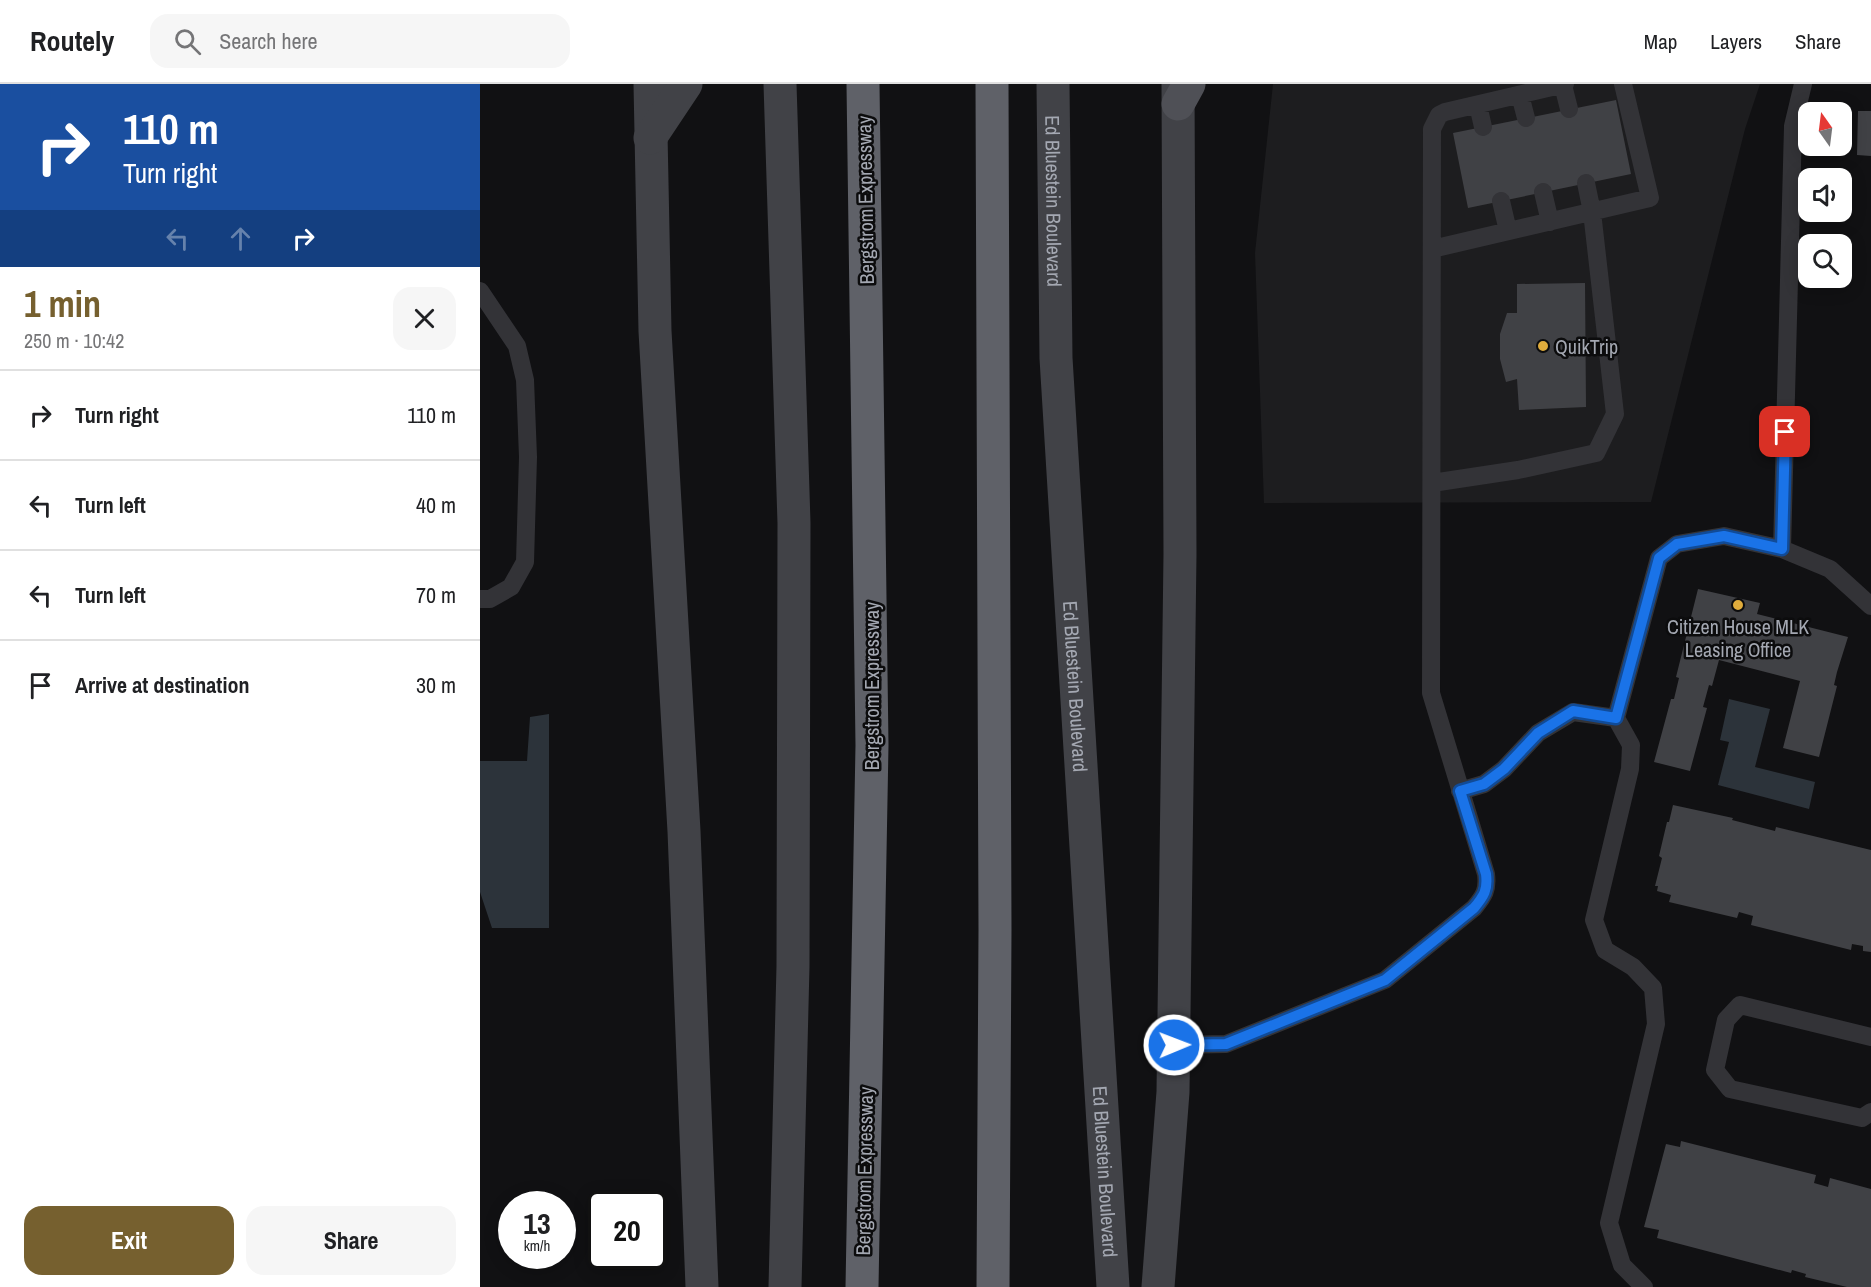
<!DOCTYPE html>
<html lang="en">
<head>
<meta charset="utf-8">
<style>
	body { margin:0; font-family:"Archivo Narrow",sans-serif; background:#f6f6f6; color:#202124; height:100vh; display:flex; flex-direction:column; font-size:22px; white-space:nowrap }
	* { box-sizing:border-box; margin:0 }
	p { font-size:20px; color:#757577 }
	.icon { flex:none; width:33px; height:33px; fill:none; stroke:currentColor; stroke-width:2; stroke-linecap:round; stroke-linejoin:round }
	.map { position:relative; flex:1; overflow:hidden }
	.details { display:flex; flex-direction:column; background:#fff; width:480px }
	.details>* { flex:none }
	.top-card { background:#1a4fa0; color:#fff; overflow:hidden }
	.needle { width:39px; rotate:346deg }
	.controls { position:absolute; left:1318px; top:18px; display:grid; gap:12px }
	.controls a { display:grid; place-items:center; width:54px; height:54px; border-radius:12px; background:#fff; box-shadow:0 3px 15px #0003; font-size:30px }
	.speed { position:absolute; left:18px; top:1107px; display:flex; gap:12px; font-size:30px; font-weight:700; text-align:center }
	.speed>* { display:grid; place-content:center; width:78px; height:78px; border-radius:50%; background:#fff; box-shadow:0 3px 15px #0003; line-height:1 }
	.speed small { font-size:15px; font-weight:400 }
	.speed .limit { border:3px solid #111; border-radius:9px; background:#fff; color:#111 }
	.pin { position:absolute; display:grid; place-items:center; width:51px; height:51px; color:#fff; margin:-26px; border-radius:12px; box-shadow:0 3px 9px #0006 }
	.me { position:absolute; width:66px; margin:-33px; rotate:89deg; stroke-linejoin:round; filter:drop-shadow(0 0 4px #0008) }
	.turn { display:flex; align-items:center; gap:21px; height:126px; padding:0 24px; font-size:27px }
	.turn .icon { width:78px; height:78px; stroke-width:2.5 }
	.turn b { display:block; font-size:42px; line-height:51px }
	.lanes { display:flex; align-items:center; height:57px; padding:0 24px; background:#0003; justify-content:center; gap:30px; direction:ltr }
	.lanes .off { opacity:.35 }
	.round { display:grid; place-items:center; flex:none; width:63px; height:63px; border-radius:18px; background:#f6f6f6 }
	.head { display:flex; align-items:center; justify-content:space-between; height:102px; padding:0 24px }
	h1 { font-size:36px; font-weight:700; line-height:45px; color:#76602f }
	.button { display:flex; gap:12px; margin-top:auto; padding:12px 24px }
	.button a { flex:1; height:69px; border-radius:18px; background:#76602f; color:#fff; font-size:24px; font-weight:700; line-height:69px; text-align:center }
	.button a+a { background:#f6f6f6; color:#202124 }
	ul { padding:0; list-style:none }
	li { display:flex; align-items:center; gap:18px; height:90px; padding:0 24px; border-top:2px solid #e0e0e0 }
	li div { flex:1 }
	li b { display:block; font-size:22px }
	li em { font-style:normal }
	header { display:flex; align-items:center; gap:36px; box-sizing:border-box; height:84px; padding:0 30px; background:#fff; border-bottom:2px solid #e0e0e0 }
	header strong { font-size:28px }
	nav { display:flex; gap:33px; margin-inline-start:auto; font-size:21px }
	.search { width:420px; height:54px; background:#f6f6f6; display:flex; align-items:center; gap:15px; box-sizing:border-box; padding:0 21px; border-radius:18px; color:#757577; font-size:22px }
	main { display:flex; flex:1; min-height:0 }
	.map>svg:first-child { display:block }
</style>
</head>
<body>
<header>
<strong>Routely</strong>
<div class="search"><svg class="icon" aria-label="search" viewBox="0 0 24 24"><circle cx="10" cy="10" r="6"/><path d="M15 15l6 6"/></svg>Search here</div>
<nav><a>Map</a><a>Layers</a><a>Share</a></nav>
</header>
<main>
<section class="details">
<div class="top-card">
<div class="turn"><svg class="icon" aria-label="right" viewBox="0 0 24 24"><path d="M7 20v-9h11M14 6l5 5-5 5"/></svg><div><b>110 m</b>Turn right</div></div>
<div class="lanes"><svg class="icon off" aria-label="left" viewBox="0 0 24 24"><path d="M17 20v-9H6M10 6l-5 5 5 5"/></svg><svg class="icon off" aria-label="ahead" viewBox="0 0 24 24"><path d="M12 20V5M6 11l6-6 6 6"/></svg><svg class="icon" aria-label="right" viewBox="0 0 24 24"><path d="M7 20v-9h11M14 6l5 5-5 5"/></svg></div>
</div>
<div class="head"><div><h1>1 min</h1><p>250 m · 10:42</p></div><a class="round"><svg class="icon" aria-label="close" viewBox="0 0 24 24"><path d="M6 6l12 12M18 6L6 18"/></svg></a></div>
<ul>
<li><svg class="icon" aria-label="right" viewBox="0 0 24 24"><path d="M7 20v-9h11M14 6l5 5-5 5"/></svg><div><b>Turn right</b></div><em>110 m</em></li>
<li><svg class="icon" aria-label="left" viewBox="0 0 24 24"><path d="M17 20v-9H6M10 6l-5 5 5 5"/></svg><div><b>Turn left</b></div><em>40 m</em></li>
<li><svg class="icon" aria-label="left" viewBox="0 0 24 24"><path d="M17 20v-9H6M10 6l-5 5 5 5"/></svg><div><b>Turn left</b></div><em>70 m</em></li>
<li><svg class="icon" aria-label="arrive" viewBox="0 0 24 24"><path d="M6 21V4h12l-3 4 3 4H6"/></svg><div><b>Arrive at destination</b></div><em>30 m</em></li>
</ul>
<div class="button"><a>Exit</a><a>Share</a></div>
</section>
<div class="map">
<svg width="1391" height="1203" viewBox="0 0 1391 1203">
	<rect width="100%" height="100%" fill="#111113"/>
	<path fill="#1d1d1f" d="M793,0H1280L1265,45L1171,418L784,419L775,169Z"/>
	<path fill="#2c333a" d="M1249,615L1290,625L1275,683L1335,698L1329,725L1238,701L1249,658L1240,656Z
		M69,630V844H12L0,808V677H47L50,633Z"/>
	<path fill="#404145" d="M1136,16L1151,90L988,124L973,49Z
		M1378,27H1391V72L1377,71Z
		M1105,199L1106,323L1039,326L1037,295L1026,298L1020,275V250L1027,229H1037V200Z
		M1218,505L1280,519L1277,530L1368,553L1357,588L1354,601L1357,602L1339,673L1303,664L1320,597L1239,576L1232,602L1229,601L1223,623L1227,624L1210,687L1174,678L1191,615H1194L1199,594L1196,593Z
		M1193,721L1253,734L1252,736L1295,747L1296,743L1391,766V868L1383,867V862L1372,860L1371,866L1271,841L1273,832L1259,828L1257,834L1189,818L1191,811L1177,807L1178,802H1175L1182,774L1179,772L1187,738H1189Z
		M1201,1057L1336,1091L1334,1099L1348,1103L1350,1094L1391,1105V1203H1367L1325,1193L1326,1190L1312,1186L1311,1189L1177,1154L1179,1146L1164,1143L1186,1060L1200,1063Z"/>
	<g fill="none" stroke-linecap="round" stroke-linejoin="round">
		<path stroke="#333337" stroke-width="18" d="M1083,1L1089,25
			M1040,11L1046,34
			M998,21L1003,43
			M1063,108L1070,138
			M1021,117L1028,147
			M952,165L1170,114L1143,0
			M0,207L37,262L45,296L48,373L45,478L31,503L10,515H0
			M952,399L1038,386L1116,369L1135,330L1112,128L1106,99
			M1302,465L1350,485L1391,522
			M1136,634L1151,661L1150,685L1114,836L1125,866L1153,883L1173,904L1176,940L1129,1139L1142,1181L1164,1203
			M980,707L1004,700L1024,685L1058,649L1093,628L1136,634L1179,474L1197,460L1244,452L1302,465L1313,42L1323,0
			M1391,953L1260,921L1246,936L1235,986L1250,1005L1382,1034L1391,1028
			M694,961L746,960L905,896L994,824C1004,812 1008,806 1006,790L951,609L952,45L959,31L965,28L1085,0"/>
		<g stroke="#414247" stroke-width="33">
			<path d="M170,0L175,247L204,747L222,1203"/>
			<path d="M300,0L314,439L313,882L305,1203"/>
			<path id="s1" d="M573,0L576,274L633,1203"/>
			<path d="M170,54L206,0"/>
			<path d="M678,1203L693,1008L700,470L698,0"/>
		</g>
		<path stroke="#4f5056" stroke-width="33" d="M698,20L709,0"/>
		<path stroke="#5f6168" stroke-width="33" d="M512,0L515,846L513,1203
			M382,1203L392,661L383,0"/>
	</g>
	<g fill="none" stroke-linecap="round" stroke-linejoin="round">
		<g stroke="#114b97" stroke-width="15">
			<path id="route" d="M694,961L746,960L905,896L994,824C1004,812 1008,806 1006,790L980,707L1004,700L1024,685L1058,649L1093,627L1136,634L1179,474L1197,460L1244,452L1302,465L1305,348"/>
		</g>
		<use href="#route" stroke="#1a73e8" stroke-width="10"/>
	</g>
	<g fill="#e0ac3c" stroke="#0c0c0d" stroke-width="2">
		<circle cx="1063" cy="262" r="6"/>
		<circle cx="1258" cy="521" r="6"/>
	</g>
	<g text-anchor="middle" dominant-baseline="central" stroke-width="5" stroke-linejoin="round" paint-order="stroke">
		<g font-size="20" fill="#a4a8b2" stroke="#0c0c0d">
			<text transform="translate(385 116) rotate(-91)">Bergstrom Expressway</text>
			<text stroke="none"><textPath href="#s1" startOffset="117">Ed Bluestein Boulevard</textPath></text>
			<text transform="translate(391 602) rotate(-90)">Bergstrom Expressway</text>
			<text stroke="none"><textPath href="#s1" startOffset="603">Ed Bluestein Boulevard</textPath></text>
			<text transform="translate(384 1087) rotate(-89)">Bergstrom Expressway</text>
			<text stroke="none"><textPath href="#s1" startOffset="1089">Ed Bluestein Boulevard</textPath></text>
		</g>
		<g font-size="20" fill="#a4a8b2" stroke="#0c0c0d" text-anchor="start">
			<text x="1075" y="262">QuikTrip</text>
			<text x="1258" y="542" text-anchor="middle">Citizen House MLK<tspan x="1258" dy="23">Leasing Office</tspan></text>
		</g>
	</g>
</svg>
<div class="controls">
<a><svg class="needle" viewBox="-14 -14 28 28"><path d="M0-13l5 13h-10z" fill="#e53935"/><path d="M0 13l5-13h-10z" fill="#757577"/></svg></a>
<a><svg class="icon" aria-label="sound" viewBox="0 0 24 24"><path d="M4 9h4l5-4v14l-5-4H4zM17 9q2 3 0 6"/></svg></a>
<a><svg class="icon" aria-label="search" viewBox="0 0 24 24"><circle cx="10" cy="10" r="6"/><path d="M15 15l6 6"/></svg></a>
</div>
<div class="speed"><div>13<small>km/h</small></div><div class="limit">20</div></div>
<div class="pin" style="left:1305px;top:348px;background:#d93025"><svg class="icon" aria-label="arrive" viewBox="0 0 24 24"><path d="M6 21V4h12l-3 4 3 4H6"/></svg></div>
<svg class="me" style="left:694px;top:961px" viewBox="-20 -20 40 40"><circle r="17" fill="#1a73e8" stroke="#fff" stroke-width="3"/><path d="M0-11L8 9 0 5-8 9z" fill="#fff"/></svg>
</div>
</main>
</body>
</html>
